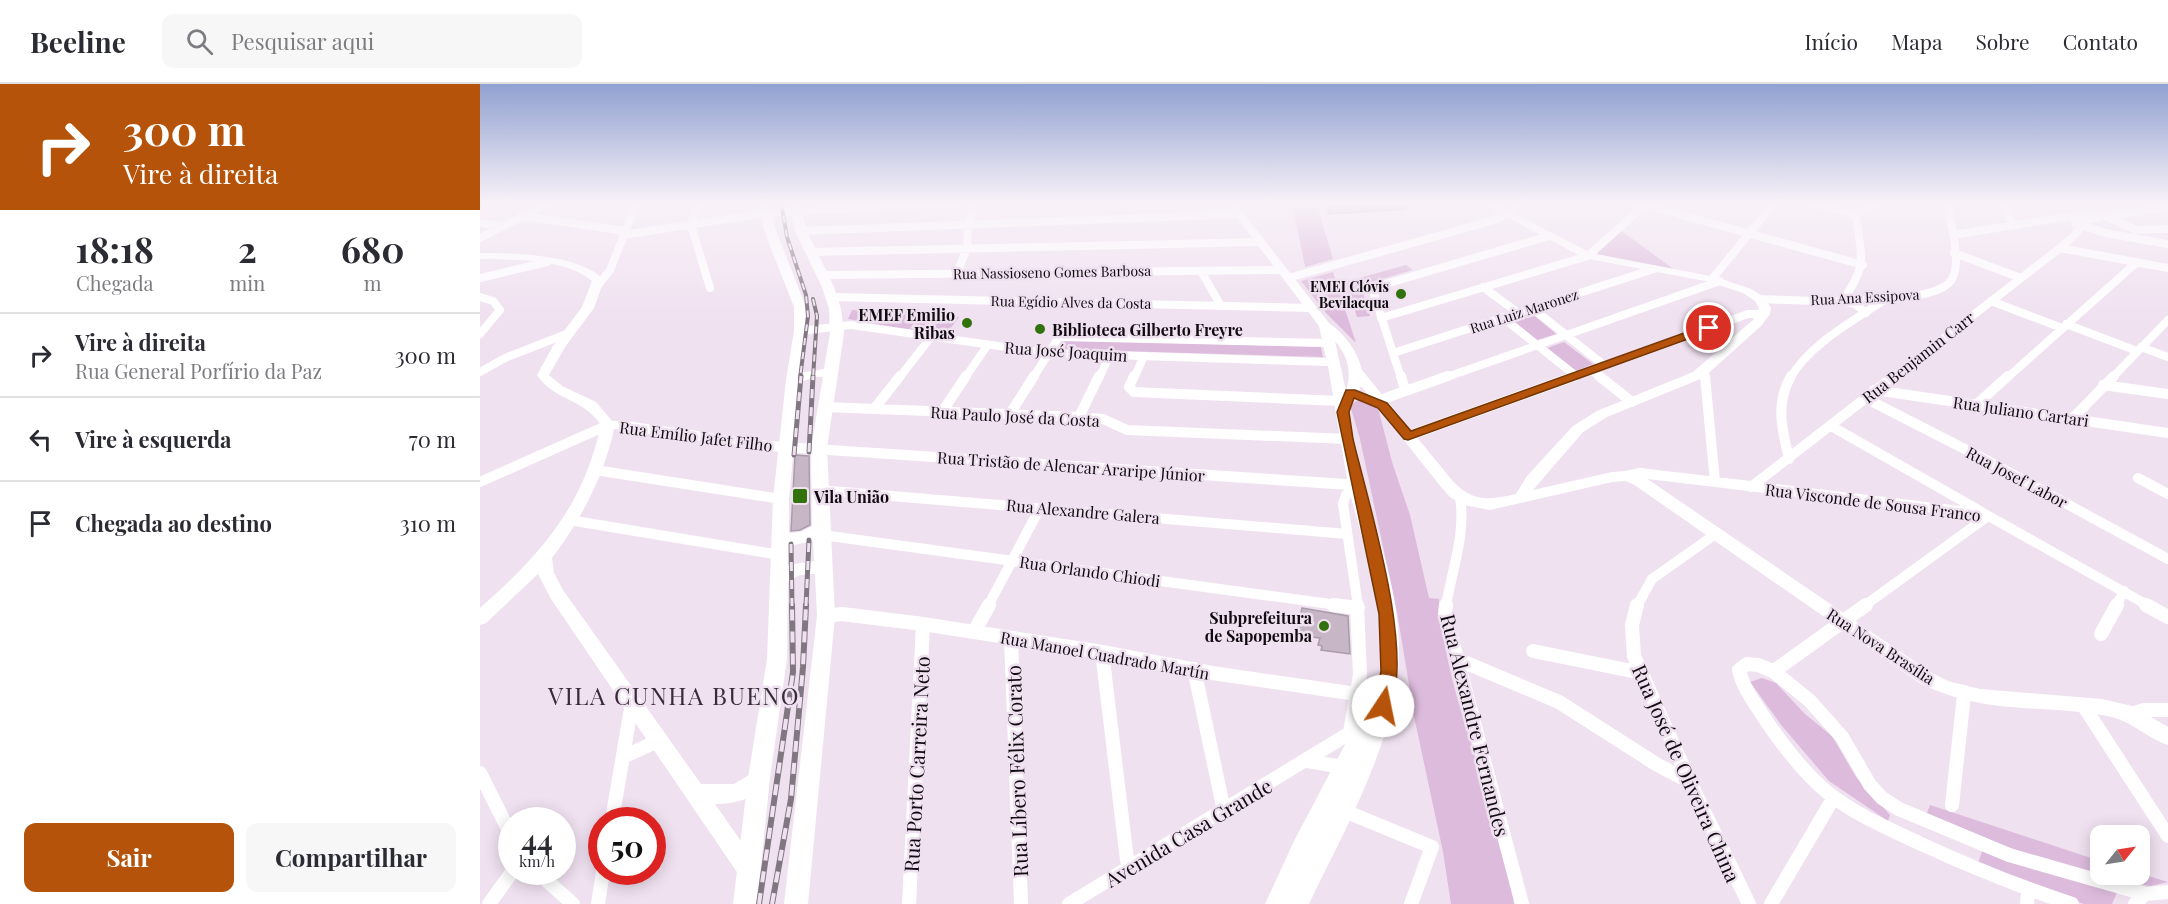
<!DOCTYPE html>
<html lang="pt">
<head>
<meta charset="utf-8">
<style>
	body { margin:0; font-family:"Playfair Display",serif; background:#f7f7f7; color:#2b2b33; height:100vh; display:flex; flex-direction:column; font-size:22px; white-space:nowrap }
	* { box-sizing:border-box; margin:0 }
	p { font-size:20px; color:#7c7c81 }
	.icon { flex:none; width:33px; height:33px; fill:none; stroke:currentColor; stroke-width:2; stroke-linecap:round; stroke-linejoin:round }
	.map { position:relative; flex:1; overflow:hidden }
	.panel { display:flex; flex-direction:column; background:#fff; width:480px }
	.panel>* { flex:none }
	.top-card { background:#b45309; color:#fff; overflow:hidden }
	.needle { width:39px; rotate:60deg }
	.fabs { position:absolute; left:1610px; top:741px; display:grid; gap:12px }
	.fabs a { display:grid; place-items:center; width:60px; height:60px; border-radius:12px; background:#fff; box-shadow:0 3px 15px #0003; font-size:30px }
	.speed { position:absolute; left:18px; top:723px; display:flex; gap:12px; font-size:30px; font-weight:700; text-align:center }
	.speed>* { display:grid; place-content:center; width:78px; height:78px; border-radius:50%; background:#fff; box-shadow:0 3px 15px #0003; line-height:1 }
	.speed small { font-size:15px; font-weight:400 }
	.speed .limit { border:9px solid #d22; background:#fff; color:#111 }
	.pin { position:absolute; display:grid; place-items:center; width:51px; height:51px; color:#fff; margin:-26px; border:3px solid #fff; border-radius:50%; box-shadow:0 2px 6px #0007 }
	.me { position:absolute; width:66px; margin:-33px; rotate:11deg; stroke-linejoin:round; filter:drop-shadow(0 0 4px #0008) }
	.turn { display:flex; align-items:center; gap:21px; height:126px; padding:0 24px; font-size:27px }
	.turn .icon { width:78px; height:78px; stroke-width:2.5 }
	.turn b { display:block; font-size:42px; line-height:51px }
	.eta { display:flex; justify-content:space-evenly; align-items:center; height:102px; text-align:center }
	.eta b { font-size:36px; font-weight:700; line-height:42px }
	.primary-button { display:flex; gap:12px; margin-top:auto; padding:12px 24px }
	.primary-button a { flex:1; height:69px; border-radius:12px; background:#b45309; color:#fff; font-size:24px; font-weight:700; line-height:69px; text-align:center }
	.primary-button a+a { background:#f7f7f7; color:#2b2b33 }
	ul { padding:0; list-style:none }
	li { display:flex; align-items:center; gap:18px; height:84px; padding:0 24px; border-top:2px solid #e1e1e2 }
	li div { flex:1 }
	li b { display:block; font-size:22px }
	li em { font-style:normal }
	header { display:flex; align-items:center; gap:36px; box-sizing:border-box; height:84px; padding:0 30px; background:#fff; border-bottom:2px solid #e1e1e2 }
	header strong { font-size:28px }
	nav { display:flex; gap:33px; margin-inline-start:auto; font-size:21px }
	.search { width:420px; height:54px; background:#f7f7f7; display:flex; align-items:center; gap:15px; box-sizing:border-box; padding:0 21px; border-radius:12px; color:#7c7c81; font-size:22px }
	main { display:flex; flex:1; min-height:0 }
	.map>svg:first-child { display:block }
</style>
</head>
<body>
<header>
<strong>Beeline</strong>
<div class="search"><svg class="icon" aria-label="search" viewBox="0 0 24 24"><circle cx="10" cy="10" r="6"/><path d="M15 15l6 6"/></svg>Pesquisar aqui</div>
<nav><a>Início</a><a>Mapa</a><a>Sobre</a><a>Contato</a></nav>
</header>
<main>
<section class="panel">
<div class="top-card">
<div class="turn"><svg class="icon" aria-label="right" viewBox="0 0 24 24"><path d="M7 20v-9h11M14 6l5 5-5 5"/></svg><div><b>300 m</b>Vire à direita</div></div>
</div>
<div class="eta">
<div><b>18:18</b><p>Chegada</p></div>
<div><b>2</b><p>min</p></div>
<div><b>680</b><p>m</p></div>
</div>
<ul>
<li><svg class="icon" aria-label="right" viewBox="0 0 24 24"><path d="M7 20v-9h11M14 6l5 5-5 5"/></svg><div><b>Vire à direita</b><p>Rua General Porfírio da Paz</p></div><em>300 m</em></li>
<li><svg class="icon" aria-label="left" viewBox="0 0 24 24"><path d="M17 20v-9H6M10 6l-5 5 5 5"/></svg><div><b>Vire à esquerda</b></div><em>70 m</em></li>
<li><svg class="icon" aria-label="arrive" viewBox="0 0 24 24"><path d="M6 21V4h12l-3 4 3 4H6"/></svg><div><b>Chegada ao destino</b></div><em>310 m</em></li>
</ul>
<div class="primary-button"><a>Sair</a><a>Compartilhar</a></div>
</section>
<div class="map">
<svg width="1688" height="820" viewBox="0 0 1688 820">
	<rect width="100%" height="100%" fill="#f0e1f0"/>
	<path fill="#ddbbdc" d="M812,118H836L853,175L825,183Z
		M1139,145L1199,189L1108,172Z
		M926,181L933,186L881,201L890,232L877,233L865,198Z
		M853,188L876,259L845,228L821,197Z
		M372,226L441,229L429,246L368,235Z
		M1051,229L1075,249L1076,250L1057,256L1032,236Z
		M443,230L479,233L467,249L430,246Z
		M578,256L841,263L843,273L573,265Z
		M1084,258L1113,280L1096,287L1067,264Z
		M880,315L898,324L912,378L930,431L949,514L959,515C966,621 1020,716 1034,820H971L963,768L935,637L917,528L880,355L870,321Z
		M1282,594L1296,599L1325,630L1352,652L1376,693L1410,731L1408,737L1349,697L1302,642L1270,598Z
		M1450,721L1620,777V790L1659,789L1688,798L1670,802L1580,783L1446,732Z
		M1503,765L1638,806L1632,820H1604L1497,782Z"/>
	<path fill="#c7b7c6" stroke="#ab9cab" stroke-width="1.5" d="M846,118H923L926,125L848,130L849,124Z
		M315,371L329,372L330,441L320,446L311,447Z
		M822,524L868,532L870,570L841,566L842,562L838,561L840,554L816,551Z"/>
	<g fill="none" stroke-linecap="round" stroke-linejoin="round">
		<path stroke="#fff" stroke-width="8" d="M218,118L211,141L230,204
			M1155,118L1383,181
			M1329,118L1376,130
			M1526,118L1531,141
			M44,132L145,147
			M1628,133L1656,146L1688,145
			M0,139L23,142
			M1595,139L1625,149L1688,160
			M321,147L759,130
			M143,151L286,129L492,118
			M1473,151L1584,133L1615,131
			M0,154L71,118
			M1580,164L1688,184
			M331,168L781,158
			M1474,169L1541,194
			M721,187L741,222
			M477,189L487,164L488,140L497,118
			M343,191L802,186
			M0,194L67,178
			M808,194L1011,137L1027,130L1042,118
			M1232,195L1295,118
			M119,200L130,186L157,118
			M1003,203L1037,228
			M0,213L13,217L20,226L0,250
			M352,213L831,224
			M1280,215C1314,216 1456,225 1472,195C1482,178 1470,137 1467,118
			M1511,217L1582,244
			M1052,224L1125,282
			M1386,229L1375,220L1362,217C1390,179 1380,172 1376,130L1398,118
			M1022,233L1096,292
			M901,234L1108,172L1168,118
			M1586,240L1657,267
			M1661,263L1688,273
			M913,269L1174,185
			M1111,286L1121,294
			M1224,287L1225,294
			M0,288L25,274L89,249
			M419,294L451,253
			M485,294L507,262
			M553,294L579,253L849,259
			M619,294L630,271
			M654,294L664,272
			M921,294L892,204L1069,152
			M964,294L1240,197
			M1091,294L1268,230H1284
			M1310,294C1331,259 1373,237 1406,215
			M1412,294L1580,164L1595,151L1604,137L1622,132L1688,124
			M1527,294L1656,179
			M1632,294L1688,236"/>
		<path stroke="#fff" stroke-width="10" d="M654,292L649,303L654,308L860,317
			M921,292L925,306
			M1119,292L1152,318
			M1225,292L1235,398
			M1623,301L1688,310
			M1394,306L1688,349
			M1385,314L1508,377L1688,475
			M900,316L968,292
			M1496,321L1528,292
			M344,323L599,333L623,335L647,346L867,355
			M394,325L420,292
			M462,328L486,292
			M530,330L554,292
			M599,333L619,292
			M1592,335L1634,292
			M1351,342L1502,428
			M928,352L1095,292
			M1309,375C1302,345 1295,320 1311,292
			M115,386L301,415
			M1146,392L1160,389L1505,430L1669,522
			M1658,394L1688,410
			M0,398L128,341
			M1271,403L1414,292
			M877,404L866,411L863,420L878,522
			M339,406L867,450
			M89,436L300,471
			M342,451L865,522
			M508,522L560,424
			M966,522C972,485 986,451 980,413
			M1157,522L1172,495L1237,449
			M1384,522L1508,432
			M1636,522L1644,507"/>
		<path stroke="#fff" stroke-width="14" d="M853,521L878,524
			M966,521L965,529L1042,820
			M1157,521L1152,541L1154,572L1210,698L1269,820
			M1666,521L1688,533
			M346,532L362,530L443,540L622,568L732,589L904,614
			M494,548L509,521
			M1621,550L1637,521
			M531,554L541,820
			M1053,567L1162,589
			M622,568L648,784
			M977,575L1079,618L1176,680L1210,698
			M714,585L744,727
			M1294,587L1386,521
			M1603,621L1688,752
			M1652,630L1664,626H1688
			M870,648L880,591L877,521
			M143,673L180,656
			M828,677L868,684
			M0,689L32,753
			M1472,721L1484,611
			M862,726L952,763L931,820
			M132,736L152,619
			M57,788L93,820
			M9,820L32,788
			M118,820L123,788
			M429,820L443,540
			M589,820L883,641
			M1291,820L1354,713
			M1547,820L1548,806
			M1592,820C1540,803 1489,782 1439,759C1407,744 1374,730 1347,708C1323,688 1304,663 1287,638C1277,622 1263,605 1259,586L1267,580L1278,581L1293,587L1330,617L1362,653L1390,701L1402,714L1419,725L1529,771L1665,810
			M1655,820L1665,810L1688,808"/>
		<path fill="#fff" fill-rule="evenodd" d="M745,118H755L849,239C866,251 877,267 882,286L971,395C992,419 1008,416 1036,410L1047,392L1093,342L1117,327L1213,288L1273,236L1279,224L1275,217L1263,209L1230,198L1104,174L999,118H1012L1111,169L1236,193L1271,205L1284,213L1291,224L1290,230L1281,242L1223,294L1127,333L1103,348L1053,406L1132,388L1146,387L1163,392L1450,588L1468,597L1500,605L1622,615L1652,622L1688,643V661C1662,652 1653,636 1622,631C1555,620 1501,631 1438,598L1153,400L1145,397L1132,398L1010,426L984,421L970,413L961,403L881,302C878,310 872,318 870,327C868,338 874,356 877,367C889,433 920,500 919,568C918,654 865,744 829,820H785L815,755L879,634C884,629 892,623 894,617C918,559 884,464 869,406L289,367L134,345C124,392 101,436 72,474L74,489L83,506L221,700H254L279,685L286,688L289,694C280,713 255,721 235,720L277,780L280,787L277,794L269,798L261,794L71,515L58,490L6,539L0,541V524C61,470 103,423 121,341C102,313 74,317 57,291L73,262L102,223L112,197C84,174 35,176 0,175V169C33,169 100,170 124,196L114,224L85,263L69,291L82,302L116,318L132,337H146L289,357L867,395L848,282L567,273L371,245L321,251L315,247L321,243L371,237L567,265L846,274L839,242ZM855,257C868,272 872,288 866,307Z"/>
		<path fill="#fff" fill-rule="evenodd" d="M281,118H291L295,144L326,223L328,247L321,289L344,285L350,249L349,225L342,203L315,147L309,118H319L327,147L354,203L361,225L364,249L347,364L355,532L328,820H304L337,532L335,490L320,491L308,497L307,575L290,694L277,820H253L268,694L287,575L293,415L306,296L314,247V223L283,144ZM336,293H343L331,364L332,442L321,448L309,449V415L320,298ZM333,457L334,477L308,481L309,462Z"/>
		<g stroke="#817781" stroke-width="4">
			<path id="rail-far2" d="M301,118L307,153L326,211L328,232L320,294
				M333,215L337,232L333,294"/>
		</g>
		<g stroke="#817781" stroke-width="5">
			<path id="rail-far1" d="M329,368L333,292
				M314,371L321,292
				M311,460L312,522
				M326,522L329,456"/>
		</g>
		<g stroke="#817781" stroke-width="6">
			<path id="rail" d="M279,820L313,588L312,521
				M292,820L311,715L323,583L326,521"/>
		</g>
		<use href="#rail-far2" stroke="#f0e1f0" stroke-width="2" stroke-dasharray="7" stroke-linecap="butt"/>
		<use href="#rail-far1" stroke="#f0e1f0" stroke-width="3" stroke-dasharray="9" stroke-linecap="butt"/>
		<use href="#rail" stroke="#f0e1f0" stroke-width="4" stroke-dasharray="11" stroke-linecap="butt"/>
	</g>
	<linearGradient id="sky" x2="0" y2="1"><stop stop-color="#91a1d1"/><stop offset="0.51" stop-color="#f8f2f8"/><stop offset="1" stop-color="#f8f2f8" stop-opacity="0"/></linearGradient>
	<rect width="1688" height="233" fill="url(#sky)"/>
	<path fill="#b45309" stroke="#753606" stroke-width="1.5" d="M1229,240L1233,241V246L928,356L924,355L898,324L874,314L869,328L873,355C888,418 936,570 909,627L903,629L897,627L894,622L901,587L899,530L857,328L866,306H875L907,319L931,347Z"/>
	<g fill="#31720c" stroke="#f0e1f0" stroke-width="2">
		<circle cx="921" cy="210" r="6"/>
		<circle cx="487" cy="239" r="6"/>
		<circle cx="560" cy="245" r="6"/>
		<rect x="312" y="404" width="16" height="16" rx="3"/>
		<circle cx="844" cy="542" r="6"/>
	</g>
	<g text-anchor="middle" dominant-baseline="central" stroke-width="5" stroke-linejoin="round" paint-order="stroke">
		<g font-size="14" fill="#100b10" stroke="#f0e1f0">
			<text transform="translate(572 188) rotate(-1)">Rua Nassioseno Gomes Barbosa</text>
			<text transform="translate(1385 213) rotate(-3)">Rua Ana Essipova</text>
			<text transform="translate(591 218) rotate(1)">Rua Egídio Alves da Costa</text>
			<text transform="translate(1044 227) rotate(-18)">Rua Luiz Maronez</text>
		</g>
		<g font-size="14" font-weight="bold" fill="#100b10" stroke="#f0e1f0" text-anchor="end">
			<text x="909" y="202">EMEI Clóvis<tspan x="909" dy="16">Bevilacqua</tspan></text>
		</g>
		<g font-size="16" font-weight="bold" fill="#100b10" stroke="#f0e1f0" text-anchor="end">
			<text x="475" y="230">EMEF Emilio<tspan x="475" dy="18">Ribas</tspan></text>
			<text x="572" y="245" text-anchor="start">Biblioteca Gilberto Freyre</text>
			<text x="334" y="412" text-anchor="start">Vila União</text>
			<text x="832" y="533">Subprefeitura<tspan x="832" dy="18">de Sapopemba</tspan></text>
		</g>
		<g font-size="16" fill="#100b10" stroke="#f0e1f0">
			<text transform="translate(586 267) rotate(4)">Rua José Joaquim</text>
			<text transform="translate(1438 273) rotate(-38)">Rua Benjamin Carr</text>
			<text transform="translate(1541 327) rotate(8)">Rua Juliano Cartari</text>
			<text transform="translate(535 332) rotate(3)">Rua Paulo José da Costa</text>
			<text transform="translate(216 352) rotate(7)">Rua Emílio Jafet Filho</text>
			<text transform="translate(591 382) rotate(4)">Rua Tristão de Alencar Araripe Júnior</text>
			<text transform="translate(1537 393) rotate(28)">Rua Josef Labor</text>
			<text transform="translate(1393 418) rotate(7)">Rua Visconde de Sousa Franco</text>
			<text transform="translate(603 427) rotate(5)">Rua Alexandre Galera</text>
			<text transform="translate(610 487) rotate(8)">Rua Orlando Chiodi</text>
			<text transform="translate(1401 562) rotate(33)">Rua Nova Brasília</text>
			<text transform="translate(625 571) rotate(10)">Rua Manoel Cuadrado Martín</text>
		</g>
		<g font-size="20" fill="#100b10" stroke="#f0e1f0">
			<text transform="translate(996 641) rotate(76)">Rua Alexandre Fernandes</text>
			<text transform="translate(436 680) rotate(-87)">Rua Porto Carreira Neto</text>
			<text transform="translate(536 687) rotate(-92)">Rua Líbero Félix Corato</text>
			<text transform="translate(1207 689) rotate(66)">Rua José de Oliveira China</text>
			<text transform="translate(708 748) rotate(-31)">Avenida Casa Grande</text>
		</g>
		<g font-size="24" letter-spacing="1.5" fill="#382c38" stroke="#f0e1f0">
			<text x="194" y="611">VILA CUNHA BUENO</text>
		</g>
	</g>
</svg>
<div class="fabs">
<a><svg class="needle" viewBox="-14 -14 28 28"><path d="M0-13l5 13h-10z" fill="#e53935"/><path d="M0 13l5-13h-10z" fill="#7c7c81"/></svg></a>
</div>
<div class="speed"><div>44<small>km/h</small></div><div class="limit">50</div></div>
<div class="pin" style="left:1229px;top:244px;background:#d93025"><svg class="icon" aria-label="arrive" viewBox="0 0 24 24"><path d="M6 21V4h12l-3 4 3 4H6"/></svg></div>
<svg class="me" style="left:903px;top:622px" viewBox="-20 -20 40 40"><circle r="19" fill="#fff"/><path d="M0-13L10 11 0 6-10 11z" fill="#b45309"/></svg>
</div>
</main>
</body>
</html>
